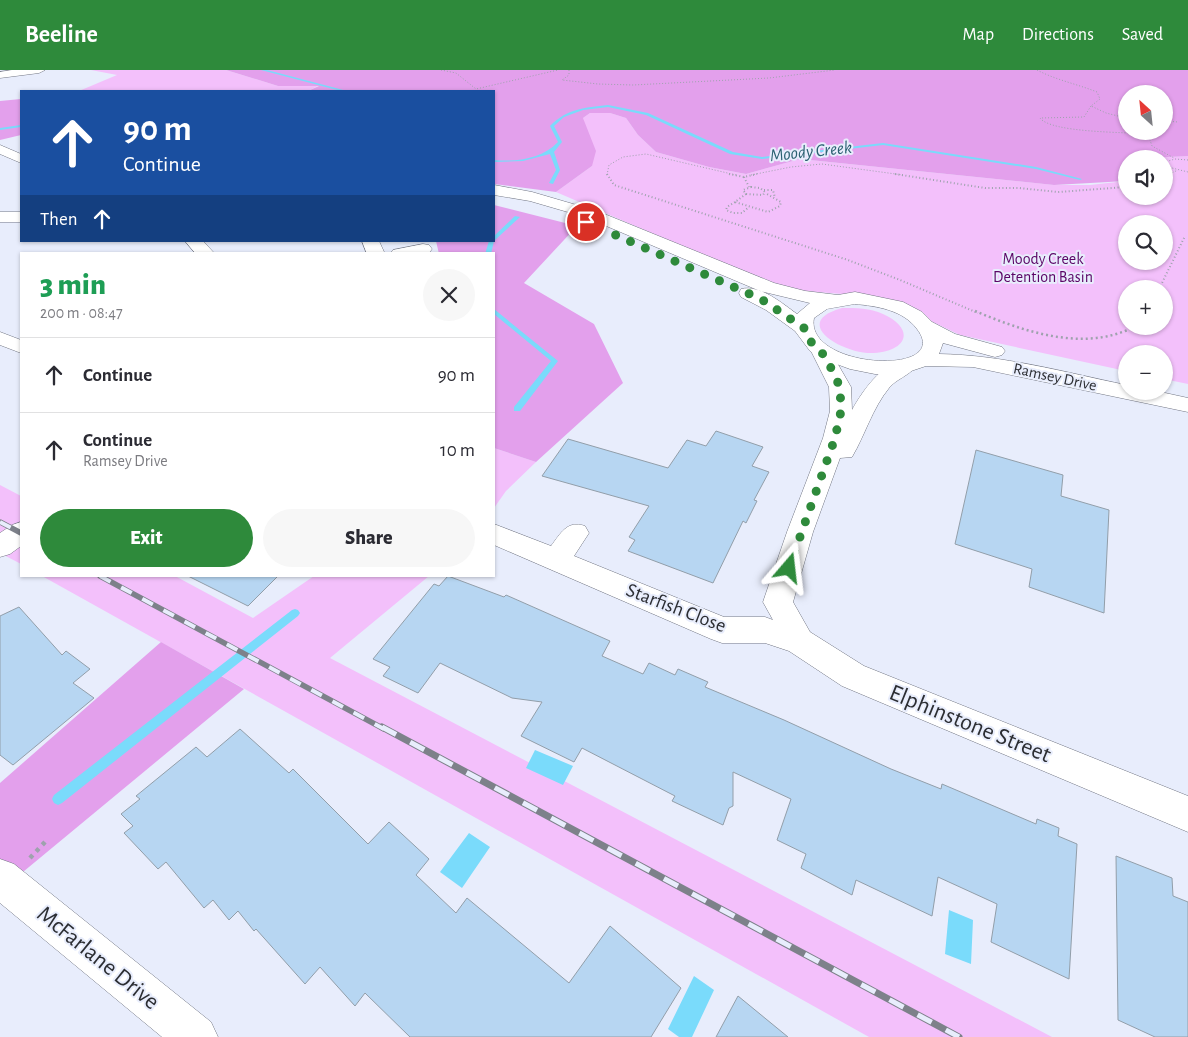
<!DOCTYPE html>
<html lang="en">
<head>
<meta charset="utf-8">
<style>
	body { margin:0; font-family:"Alegreya Sans",sans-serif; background:#f7f7f7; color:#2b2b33; height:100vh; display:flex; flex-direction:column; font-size:19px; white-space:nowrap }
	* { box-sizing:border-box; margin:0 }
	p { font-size:16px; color:#7c7c81 }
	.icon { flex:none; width:28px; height:28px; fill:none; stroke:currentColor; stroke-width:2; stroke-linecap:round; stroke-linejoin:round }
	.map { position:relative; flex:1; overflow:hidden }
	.side { position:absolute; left:20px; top:182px; width:475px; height:325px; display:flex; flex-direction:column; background:#fff; border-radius:0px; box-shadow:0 1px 4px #0004 }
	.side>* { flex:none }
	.top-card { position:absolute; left:20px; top:20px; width:475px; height:152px; border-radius:0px; box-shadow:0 1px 4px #0004; background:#1a4fa0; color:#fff; overflow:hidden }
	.needle { width:32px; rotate:333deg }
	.buttons { position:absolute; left:1118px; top:15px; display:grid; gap:10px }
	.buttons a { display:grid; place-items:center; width:55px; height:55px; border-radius:50%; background:#fff; box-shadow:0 1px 4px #0004; font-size:25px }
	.pin { position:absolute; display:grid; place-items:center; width:42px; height:42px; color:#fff; margin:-21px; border:2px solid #fff; border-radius:50%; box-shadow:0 1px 5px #0007 }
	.me { position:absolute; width:55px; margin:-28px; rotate:17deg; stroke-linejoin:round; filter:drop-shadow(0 0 4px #0008) }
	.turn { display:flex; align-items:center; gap:18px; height:105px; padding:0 20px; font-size:22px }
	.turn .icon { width:65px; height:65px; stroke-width:2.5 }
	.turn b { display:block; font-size:35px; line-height:42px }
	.then { display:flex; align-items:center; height:48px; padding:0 20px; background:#0003; gap:10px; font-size:19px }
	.round { display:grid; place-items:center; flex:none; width:52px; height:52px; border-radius:26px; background:#f7f7f7 }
	.head { display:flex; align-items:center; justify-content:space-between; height:85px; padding:0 20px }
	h1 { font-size:30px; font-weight:800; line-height:38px; color:#1e9e55 }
	.cta { display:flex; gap:10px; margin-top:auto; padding:10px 20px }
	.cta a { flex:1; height:58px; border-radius:30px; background:#2e8a3b; color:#fff; font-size:20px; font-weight:800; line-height:58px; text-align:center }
	.cta a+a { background:#f7f7f7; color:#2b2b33 }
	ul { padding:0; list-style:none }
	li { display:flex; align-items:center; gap:15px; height:75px; padding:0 20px; border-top:1px solid #e1e1e2 }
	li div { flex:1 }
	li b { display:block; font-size:19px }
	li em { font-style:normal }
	header { display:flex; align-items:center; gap:30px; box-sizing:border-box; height:70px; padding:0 25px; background:#2e8a3b; color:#fff }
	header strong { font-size:24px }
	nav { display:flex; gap:28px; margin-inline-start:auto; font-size:18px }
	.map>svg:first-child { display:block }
</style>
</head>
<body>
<header>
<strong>Beeline</strong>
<nav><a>Map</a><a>Directions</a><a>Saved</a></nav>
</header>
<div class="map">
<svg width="1188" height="967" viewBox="0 0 1188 967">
	<rect width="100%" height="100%" fill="#e8edfc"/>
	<path fill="#f3c0fb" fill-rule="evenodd" d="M91,0H226L278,16L320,15L308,21H79L117,5Z
		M590,43H610L626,48L638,65L656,82L709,97L746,104L800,89L1054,115H1090L1126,111V126H1164V89H1158V87L1188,86V314L1164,309V284H1126V301L960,265L880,227L792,220L684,177L556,122L592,96L583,48ZM1126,154H1164V191H1126ZM1126,219H1164V256H1126Z
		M842,238C856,238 870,238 883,244C916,259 907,281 874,283C845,285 788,253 842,238Z
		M494,378L536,392L506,421L494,438Z
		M0,415L21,426V494L0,483Z
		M42,506H175L253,548L314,506H429L330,588L1052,967H869Z"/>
	<path fill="#e3a0ec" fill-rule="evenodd" d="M226,0H1188V86L1126,89V111L1054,115L800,89L746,104L709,97L656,82L638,65L626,48L610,43H590L583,48L596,81L592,96L556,122L494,114V21H308L319,16H278ZM1126,24H1164V61H1126Z
		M21,29V65L0,70V31Z
		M494,135L577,156L524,213L594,254L623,313L536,392L494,378V184H439L436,171H494Z
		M161,572L244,619L0,821V713Z"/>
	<path fill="#7adbfb" d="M535,680L573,696L563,715L526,698Z
		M469,763L490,777L462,818L440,802Z
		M949,840L973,850L971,894L945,884Z
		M694,906L714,920L692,967H679L668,959Z"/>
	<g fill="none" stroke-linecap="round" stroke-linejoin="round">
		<path fill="#7adbfb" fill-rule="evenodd" d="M261,0H267L347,21H341Z
			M608,35L648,43L733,82L762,87L883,73L1036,97L1082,109L1080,110L1036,99L883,75L762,89L730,84L646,45L608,37L583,40L564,47L554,56L562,72L554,82L560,100L553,114L549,113L556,100L550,84L523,91L494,92V90C517,92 542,89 558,72L550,56C568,38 584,38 608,35Z
			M21,55V57L0,60V58Z
			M515,146L520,147L494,171L491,184H485L489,171H494V166Z
			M494,239L558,291L520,341H514V337L551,291L494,244Z
			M295,539L298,540L300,543L298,546L62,733L58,735L54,733L52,729L54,725L292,540Z"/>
	</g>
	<path fill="#b7d6f2" stroke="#929ea9" d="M716,361L763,377L752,396L769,402L754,430L757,431L746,453L743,451L713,513L628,481L635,470L629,467L649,436L542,406L568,369L668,398L687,370L706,376Z
		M976,380L1063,405L1061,426L1109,440L1104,543L1029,517L1032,499L955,474Z
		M188,506H278L248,536Z
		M448,506L504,527L506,525L610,571L602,586L643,604L649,593L675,605L678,599L708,612L705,617L784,650L891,699L941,719L942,714L1036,754L1037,749L1059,758L1058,766L1077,774L1069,909L991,872L997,834L938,807L932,846L856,810L852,825L801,798L806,784L777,770L791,729L733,702V736L729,738L723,755L672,731L675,726L582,678L574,692L521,666L542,632L512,628L440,593L418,623L383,606L390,597L373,589L434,514L439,516Z
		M19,537L62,585L66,581L90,599L73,613L94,628L13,695L0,685V546Z
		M240,659L289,703L293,699L368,774L389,752L429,789L416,805L456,843L467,828L569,913L610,856L681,918L651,967H410L365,923L355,936L320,897L305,914L256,859L254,861L238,841L229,850L213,830L204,838L166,792L158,799L124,763L133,756L121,744L140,729L136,726L196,677L207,687Z
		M1116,786L1172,808L1173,826L1188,832V967H1155L1118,950Z
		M738,926L788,967H716Z"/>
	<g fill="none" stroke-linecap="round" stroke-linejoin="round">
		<g stroke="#727683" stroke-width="1">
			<path id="minor" d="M12,0H45L39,3L0,8V2Z
				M0,75L21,84V93L0,84Z
				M185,171H203L215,184H196Z
				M362,171H379L385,184H367Z
				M423,174L429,175L432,179L429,183L390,184L393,180Z
				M0,262L21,270V283L0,275Z
				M821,275L828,277L851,317L852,340C863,320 887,285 913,291L916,296C909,306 896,309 889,318C872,339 865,365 852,387L840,388L813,462L793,532L810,562L864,596L1188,726V762L842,616L789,581L765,573H722L711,569L494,475V454L551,476C561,463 567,450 585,456L589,463L574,486L724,547H765L773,550L763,532L787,462L823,368L830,341L829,317L811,281L814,277Z
				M21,452V476L10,484L0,487V463L12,455Z
				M0,789L14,794L211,952L218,967H162L0,833Z"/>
		</g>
		<g stroke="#727683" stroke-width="1">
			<path id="major" d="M494,115L532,122L597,141L774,213L805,221L838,225L855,222L903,232L922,242L932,252L955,264L1002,277L1005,281L1002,285L995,287L943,273L939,284C1002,285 1064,302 1126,315V321H1156L1188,328V342L973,297L926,296L908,302L892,305L875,304L850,299L820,288L810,281L795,261L766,240L741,227L739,223L741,219C760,214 783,234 797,244L810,233L760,221L585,147L530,131L494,125ZM855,234C877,236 903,240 917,259C954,307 804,299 814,248L827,239Z
				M0,142H21V152H0Z"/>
		</g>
		<path stroke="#9ea2ad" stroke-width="1" stroke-dasharray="1 2" stroke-linecap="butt" d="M441,0L456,3L476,19L558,0
			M569,0V5L562,10L598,14L633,15L769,8L835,0
			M1037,0C1056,10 1077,14 1097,22L1100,29L1091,36L1106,43L1126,48
			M1091,36L1084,47L1040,48C1051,63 1126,62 1147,64
			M1164,51L1178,52
			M1147,61L1152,76L1174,88
			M1188,90L1175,89L1165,92L1172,98L1188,102
			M607,105L609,95L623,87L646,84L736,105
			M751,105L791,97L822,94L903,105
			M1167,105L1178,100"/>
		<path stroke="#9ea2ad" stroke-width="2" stroke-dasharray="1 2.5" stroke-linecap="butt" d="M607,104L614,115L848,190L900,210L978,243
			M729,104L744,107L757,104
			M895,104L985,118H1019L1058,122L1126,117
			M744,107L749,117
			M1164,107L1170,104
			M751,117L760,118L765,122L763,125L746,124L743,120Z
			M764,120H773L775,128
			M746,124L735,132L768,142L780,136L781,132L765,123
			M735,132L727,137L726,140L733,143H742L749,137
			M1159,219L1185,166"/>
		<path stroke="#9ea2ad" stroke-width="2.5" stroke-dasharray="2 3" stroke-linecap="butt" d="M975,241C1025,262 1085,283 1136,256"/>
		<path stroke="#9ea2ad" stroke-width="4.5" stroke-dasharray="4 5" stroke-linecap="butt" d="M30,788L45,772"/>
		<use href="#minor" fill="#fff" fill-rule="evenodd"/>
		<use href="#major" fill="#fff" fill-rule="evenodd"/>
		<g stroke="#7d818a" stroke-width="5.5">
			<path id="rail-far1" d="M0,452L21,463
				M100,506L384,659"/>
		</g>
		<g stroke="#7d818a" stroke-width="7">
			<path id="rail" d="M382,657L959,967"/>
		</g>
		<use href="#rail-far1" stroke="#e8edfc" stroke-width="4" stroke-dasharray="12" stroke-linecap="butt"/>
		<use href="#rail" stroke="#e8edfc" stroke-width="5" stroke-dasharray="16" stroke-linecap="butt"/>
	</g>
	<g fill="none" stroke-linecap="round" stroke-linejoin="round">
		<path stroke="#2e8a3b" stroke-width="9" stroke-dasharray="0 16.2" d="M586,152L761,229L804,258L809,270L821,281L830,296L840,317L841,341L835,368L789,498"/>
	</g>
	<g text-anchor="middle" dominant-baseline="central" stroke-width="4" stroke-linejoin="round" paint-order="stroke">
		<g font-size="16" fill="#5b0667" stroke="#e8edfc">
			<text x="1043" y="189">Moody Creek<tspan x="1043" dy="18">Detention Basin</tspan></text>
		</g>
		<g font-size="16" fill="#2c2e33" stroke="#e8edfc">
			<text transform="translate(1055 307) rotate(12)">Ramsey Drive</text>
		</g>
		<g font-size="18" font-style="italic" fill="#2a6071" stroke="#e8edfc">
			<text transform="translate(811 82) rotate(-6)">Moody Creek</text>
		</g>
		<g font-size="20" fill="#2c2e33" stroke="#e8edfc">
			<text transform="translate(676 538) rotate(21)">Starfish Close</text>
		</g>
		<g font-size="24" fill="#2c2e33" stroke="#e8edfc">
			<text transform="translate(970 654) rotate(22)">Elphinstone Street</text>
			<text transform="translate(98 888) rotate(39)">McFarlane Drive</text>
		</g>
	</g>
</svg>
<div class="buttons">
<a><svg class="needle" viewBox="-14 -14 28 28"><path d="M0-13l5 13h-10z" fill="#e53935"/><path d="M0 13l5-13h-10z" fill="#7c7c81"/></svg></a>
<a><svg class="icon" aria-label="sound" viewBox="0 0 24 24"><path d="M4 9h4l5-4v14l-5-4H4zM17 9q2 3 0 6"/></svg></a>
<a><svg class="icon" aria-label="search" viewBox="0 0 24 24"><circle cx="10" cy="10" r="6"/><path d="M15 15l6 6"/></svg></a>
<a>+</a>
<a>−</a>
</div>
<div class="pin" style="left:586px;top:152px;background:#d93025"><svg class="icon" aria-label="arrive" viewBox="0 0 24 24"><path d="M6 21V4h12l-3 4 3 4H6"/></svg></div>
<svg class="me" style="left:789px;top:498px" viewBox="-20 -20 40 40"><path d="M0-17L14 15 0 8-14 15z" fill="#2e8a3b" stroke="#fff" stroke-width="4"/></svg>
<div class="top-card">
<div class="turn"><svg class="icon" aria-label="ahead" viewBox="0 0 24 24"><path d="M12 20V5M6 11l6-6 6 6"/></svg><div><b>90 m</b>Continue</div></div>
<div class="then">Then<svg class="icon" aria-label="ahead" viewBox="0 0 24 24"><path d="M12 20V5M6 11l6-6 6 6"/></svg></div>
</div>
<section class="side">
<div class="head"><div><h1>3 min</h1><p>200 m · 08:47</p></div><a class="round"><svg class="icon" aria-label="close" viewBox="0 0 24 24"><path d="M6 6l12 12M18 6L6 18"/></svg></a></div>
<ul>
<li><svg class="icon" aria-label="ahead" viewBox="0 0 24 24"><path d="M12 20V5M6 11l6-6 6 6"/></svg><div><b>Continue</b></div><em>90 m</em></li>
<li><svg class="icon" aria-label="ahead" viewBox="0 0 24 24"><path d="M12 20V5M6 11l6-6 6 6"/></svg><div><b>Continue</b><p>Ramsey Drive</p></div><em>10 m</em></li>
</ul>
<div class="cta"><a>Exit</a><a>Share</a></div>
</section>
</div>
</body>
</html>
